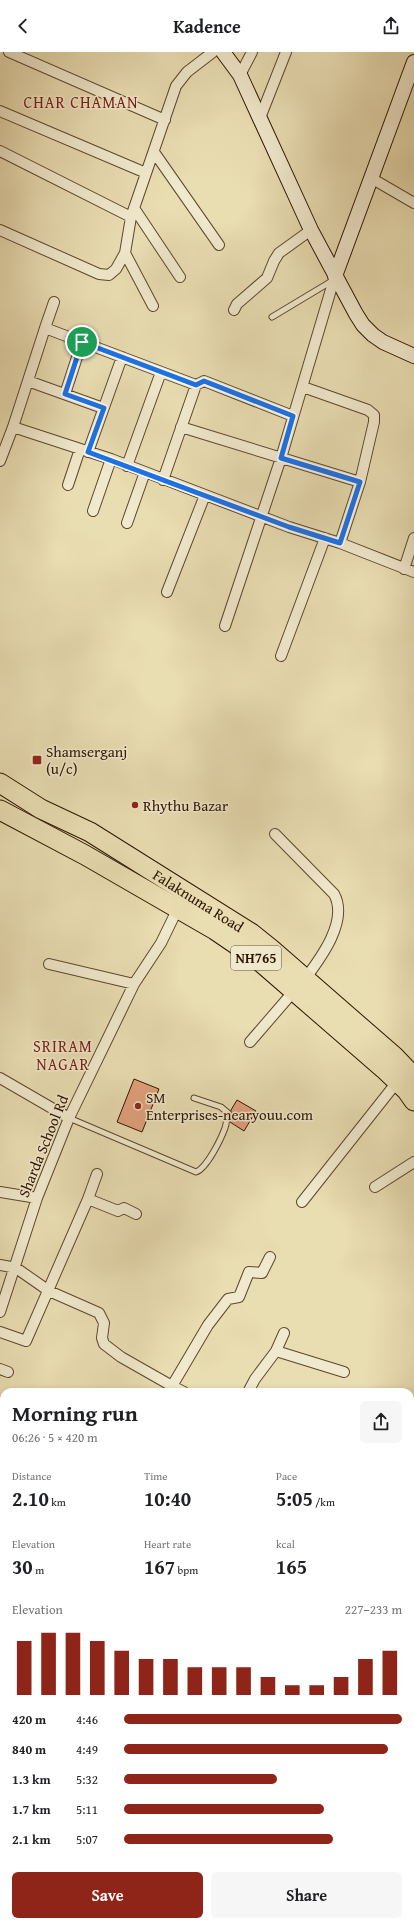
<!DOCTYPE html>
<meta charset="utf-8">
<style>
:root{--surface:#fff;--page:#f6f6f6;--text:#202124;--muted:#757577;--accent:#8f2418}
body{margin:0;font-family:"Gentium Book Plus",serif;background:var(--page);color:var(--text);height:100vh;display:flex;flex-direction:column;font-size:15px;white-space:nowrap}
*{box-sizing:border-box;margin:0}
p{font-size:13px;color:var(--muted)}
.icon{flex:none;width:22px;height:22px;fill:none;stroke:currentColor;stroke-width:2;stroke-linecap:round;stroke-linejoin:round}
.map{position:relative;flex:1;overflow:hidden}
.panel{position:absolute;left:0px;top:1336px;width:414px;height:538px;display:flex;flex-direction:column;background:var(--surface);border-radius:12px 12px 0 0;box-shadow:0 2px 6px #0003}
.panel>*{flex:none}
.pin{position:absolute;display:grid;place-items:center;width:34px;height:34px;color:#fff;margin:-17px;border:2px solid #fff;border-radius:50%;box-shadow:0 1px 4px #0007}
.round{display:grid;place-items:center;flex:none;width:42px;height:42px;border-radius:6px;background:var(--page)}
.overview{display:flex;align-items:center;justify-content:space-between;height:68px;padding:0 12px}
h1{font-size:22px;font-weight:600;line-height:30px}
.metrics{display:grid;grid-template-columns:repeat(3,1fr);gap:6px;height:68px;padding:4px 12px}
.metrics div{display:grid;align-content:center}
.metrics b{font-size:20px;font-weight:600}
.metrics small{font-size:11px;font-weight:400}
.metrics p{font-size:11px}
.chart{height:112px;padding:8px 12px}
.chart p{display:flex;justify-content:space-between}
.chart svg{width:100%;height:72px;margin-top:4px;stroke:var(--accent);stroke-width:6}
.action{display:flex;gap:8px;margin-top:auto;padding:8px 12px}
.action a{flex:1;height:46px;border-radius:6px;background:var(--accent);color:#fff;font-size:16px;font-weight:600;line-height:46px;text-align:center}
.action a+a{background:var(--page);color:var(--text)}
ul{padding:0 12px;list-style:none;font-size:13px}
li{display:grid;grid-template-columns:64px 48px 1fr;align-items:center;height:30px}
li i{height:10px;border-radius:5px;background:var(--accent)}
header{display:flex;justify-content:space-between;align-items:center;height:52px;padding:0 12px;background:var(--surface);font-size:18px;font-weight:600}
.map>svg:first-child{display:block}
.grass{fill:url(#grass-dots);stroke:#706c47}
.building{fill:#e2a17d;stroke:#2d1500}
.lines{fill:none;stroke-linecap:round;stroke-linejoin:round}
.lane-casing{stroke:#5c472c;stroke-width:7}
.street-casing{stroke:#5c472c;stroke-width:12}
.secondary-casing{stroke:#2d1500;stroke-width:16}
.highway-casing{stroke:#2d1500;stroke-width:21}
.lane{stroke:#f1e9cd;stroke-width:5}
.street{stroke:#f1e9cd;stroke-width:10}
.secondary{stroke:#f1e9cd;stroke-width:14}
.highway{stroke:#e9ddb2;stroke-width:19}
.route-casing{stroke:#fff;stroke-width:8}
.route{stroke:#1a73e8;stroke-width:5}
.poi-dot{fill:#8f2418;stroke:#f1e9cd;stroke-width:1.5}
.labels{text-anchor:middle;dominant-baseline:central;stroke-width:3;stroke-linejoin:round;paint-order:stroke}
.shield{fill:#f1e9cd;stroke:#68553e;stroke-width:1}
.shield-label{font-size:14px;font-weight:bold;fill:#2d1500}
.poi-label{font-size:15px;fill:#2d1500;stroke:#f1e9cd;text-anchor:start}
.street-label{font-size:15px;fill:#2d1500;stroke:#f1e9cd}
.neighbourhood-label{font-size:16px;letter-spacing:1px;fill:#7a1f14;stroke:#f1e9cd}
</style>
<header><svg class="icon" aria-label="back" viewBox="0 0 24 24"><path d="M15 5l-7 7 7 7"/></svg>Kadence<svg class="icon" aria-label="share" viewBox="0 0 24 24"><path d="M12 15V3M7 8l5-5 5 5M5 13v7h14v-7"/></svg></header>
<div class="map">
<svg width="414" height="1874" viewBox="0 0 414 1874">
<defs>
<pattern id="grass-dots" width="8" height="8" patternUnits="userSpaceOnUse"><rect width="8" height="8" fill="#b4c28e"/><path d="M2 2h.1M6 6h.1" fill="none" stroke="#9ba679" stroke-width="1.8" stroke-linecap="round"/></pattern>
</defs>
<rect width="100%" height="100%" fill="#e9ddb2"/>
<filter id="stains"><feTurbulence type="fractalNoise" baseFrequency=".005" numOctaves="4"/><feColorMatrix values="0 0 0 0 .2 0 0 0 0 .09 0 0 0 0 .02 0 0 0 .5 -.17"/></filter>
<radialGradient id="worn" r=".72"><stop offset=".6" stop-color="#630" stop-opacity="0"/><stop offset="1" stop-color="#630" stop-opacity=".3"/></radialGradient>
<path class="grass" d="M 4,1839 L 4,1870 L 79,1870 L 83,1874 L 0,1874 L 0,1848 Z"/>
<path class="building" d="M 134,1027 L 159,1037 L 142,1080 L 117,1070 Z
M 237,1048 L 256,1059 L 244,1079 L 230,1070 L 231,1058 Z"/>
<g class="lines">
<g class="lane-casing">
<path id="lane" d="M 272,265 L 332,229
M 69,1066 L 196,1120 C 207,1116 221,1087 225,1076 C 227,1071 226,1066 228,1061 L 221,1055 L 194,1046"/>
</g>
<g class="street-casing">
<path id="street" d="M 9,0 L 165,68
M 240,23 L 252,0
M 0,59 L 146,121
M 260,66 L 286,0
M 0,99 L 131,165
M 154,100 L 219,193
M 371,126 L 414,151
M 134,156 L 180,225
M 0,178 L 99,222 L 109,223 L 116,217 L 125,201 L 131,165 L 176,34 L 187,20 L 213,0
M 125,201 L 153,254
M 234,258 L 237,252 L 267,226 L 274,209 L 279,201 L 311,178
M 45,276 L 54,250
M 82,290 L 196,333 L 204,329 L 293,364
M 28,329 L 103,356
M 303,335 L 368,358 L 374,363 L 374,370 L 360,430 L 340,491
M 13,375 L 111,407 L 289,475 L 340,491 L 414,520
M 181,375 L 360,430
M 88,400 L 122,305
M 0,409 L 13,375 L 45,276 L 82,290 L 65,342
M 127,414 L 161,320
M 163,428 L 196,333
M 68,433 L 80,397
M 93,459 L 111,407
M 127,471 L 145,420
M 404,517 L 414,486
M 167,540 L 205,443
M 225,574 L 281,406 L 335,224
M 281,604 L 325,486
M 275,782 L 334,842 C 349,869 320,907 305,927
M 49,912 L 134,932
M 250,990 L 294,939
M 0,1026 L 69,1066
M 375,1135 L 414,1110
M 0,1140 L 37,1146
M 88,1147 L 97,1122
M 302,1150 L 397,1030
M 0,1213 L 16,1216 L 49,1239 L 99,1261 L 104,1271 L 102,1286 L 104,1292 L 121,1305 L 172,1334 L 208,1273 L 228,1247 L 239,1245 L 249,1220 L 262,1221 L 270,1205
M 0,1260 L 37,1146 L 69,1066 L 134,932 L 161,891 L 179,854
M 0,1280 L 26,1289 L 88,1147 L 118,1159 L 124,1156 L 136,1162
M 284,1281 L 276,1299 L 344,1320
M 0,1317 L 8,1320
M 172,1334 L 184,1340
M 248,1340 L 255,1327 L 276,1299
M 410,1412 L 414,1414
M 0,1446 L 4,1449
M 410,1477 L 414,1474
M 0,1500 L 4,1497
M 0,1611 L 4,1618
M 410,1666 L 414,1669
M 0,1775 L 4,1775
M 0,1803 L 4,1791
M 410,1840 L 414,1841
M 241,1870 L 258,1874
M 223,1874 L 223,1870
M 302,1874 L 311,1870"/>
</g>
<g class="secondary-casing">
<path id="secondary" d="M 223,0 L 240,23 L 311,178 L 356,262 L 363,273 L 373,283 L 383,290 L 414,304
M 335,224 L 414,10"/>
</g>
<g class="highway-casing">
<g id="highway">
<path id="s1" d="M 0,731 L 41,757 L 90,780 L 251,881 L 271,897 L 395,1005 L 414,1025"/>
<path d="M 0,758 L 85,803 L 215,878 L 256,906 L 384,1017 L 407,1039 L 414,1049"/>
</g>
</g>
<use href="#lane" class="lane"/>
<use href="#street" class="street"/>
<use href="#secondary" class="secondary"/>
<use href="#highway" class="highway"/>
</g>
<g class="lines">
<g class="route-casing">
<path id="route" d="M 82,290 L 196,333 L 204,329 L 293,364 L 281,406 L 360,430 L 340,491 L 289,475 L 88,400 L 104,356 L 65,342 Z"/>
</g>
<use href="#route" class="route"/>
</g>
<g class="poi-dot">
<rect x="32" y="703" width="10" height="10" rx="2"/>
<circle cx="135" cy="753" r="4"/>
<circle cx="138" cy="1054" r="4"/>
</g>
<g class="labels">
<rect class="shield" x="231" y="894" width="50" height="24" rx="3"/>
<g class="shield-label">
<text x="256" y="906">NH765</text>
</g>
<g class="poi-label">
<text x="46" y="699">Shamserganj<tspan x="46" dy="17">(u/c)</tspan></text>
<text x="143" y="753">Rhythu Bazar</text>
<text x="146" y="1045">SM<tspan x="146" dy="17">Enterprises-nearyouu.com</tspan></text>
</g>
<g class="street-label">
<text stroke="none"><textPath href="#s1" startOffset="231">Falaknuma Road</textPath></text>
<text transform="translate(43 1094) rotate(-68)">Sharda School Rd</text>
</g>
<g class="neighbourhood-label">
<text x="81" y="50">CHAR CHAMAN</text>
<text x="63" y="994">SRIRAM<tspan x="63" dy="18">NAGAR</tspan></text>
</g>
</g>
<rect width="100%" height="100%" filter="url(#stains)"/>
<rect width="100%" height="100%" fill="url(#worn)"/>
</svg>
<div class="pin" style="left:82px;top:290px;background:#1e9e55"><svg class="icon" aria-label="arrive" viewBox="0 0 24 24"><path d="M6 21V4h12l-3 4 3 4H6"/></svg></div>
<section class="panel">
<div class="overview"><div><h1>Morning run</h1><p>06:26 · 5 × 420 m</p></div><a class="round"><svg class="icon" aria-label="share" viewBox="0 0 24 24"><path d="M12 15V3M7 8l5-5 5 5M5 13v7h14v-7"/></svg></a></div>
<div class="metrics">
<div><p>Distance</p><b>2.10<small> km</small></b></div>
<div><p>Time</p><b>10:40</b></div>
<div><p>Pace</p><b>5:05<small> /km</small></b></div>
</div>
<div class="metrics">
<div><p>Elevation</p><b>30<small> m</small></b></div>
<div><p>Heart rate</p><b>167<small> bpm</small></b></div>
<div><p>kcal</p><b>165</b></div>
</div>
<div class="chart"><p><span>Elevation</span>227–233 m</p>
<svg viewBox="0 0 160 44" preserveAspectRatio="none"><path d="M5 44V11M15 44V6M25 44V6M35 44V11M45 44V17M55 44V22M65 44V22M75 44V27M85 44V27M95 44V27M105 44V33M115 44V38M125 44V38M135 44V33M145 44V22M155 44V17"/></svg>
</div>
<ul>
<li><b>420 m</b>4:46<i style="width:100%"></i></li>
<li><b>840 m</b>4:49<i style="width:95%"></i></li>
<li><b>1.3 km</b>5:32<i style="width:55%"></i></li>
<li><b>1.7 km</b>5:11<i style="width:72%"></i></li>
<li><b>2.1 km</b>5:07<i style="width:75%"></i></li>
</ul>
<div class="action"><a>Save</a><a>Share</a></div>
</section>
</div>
